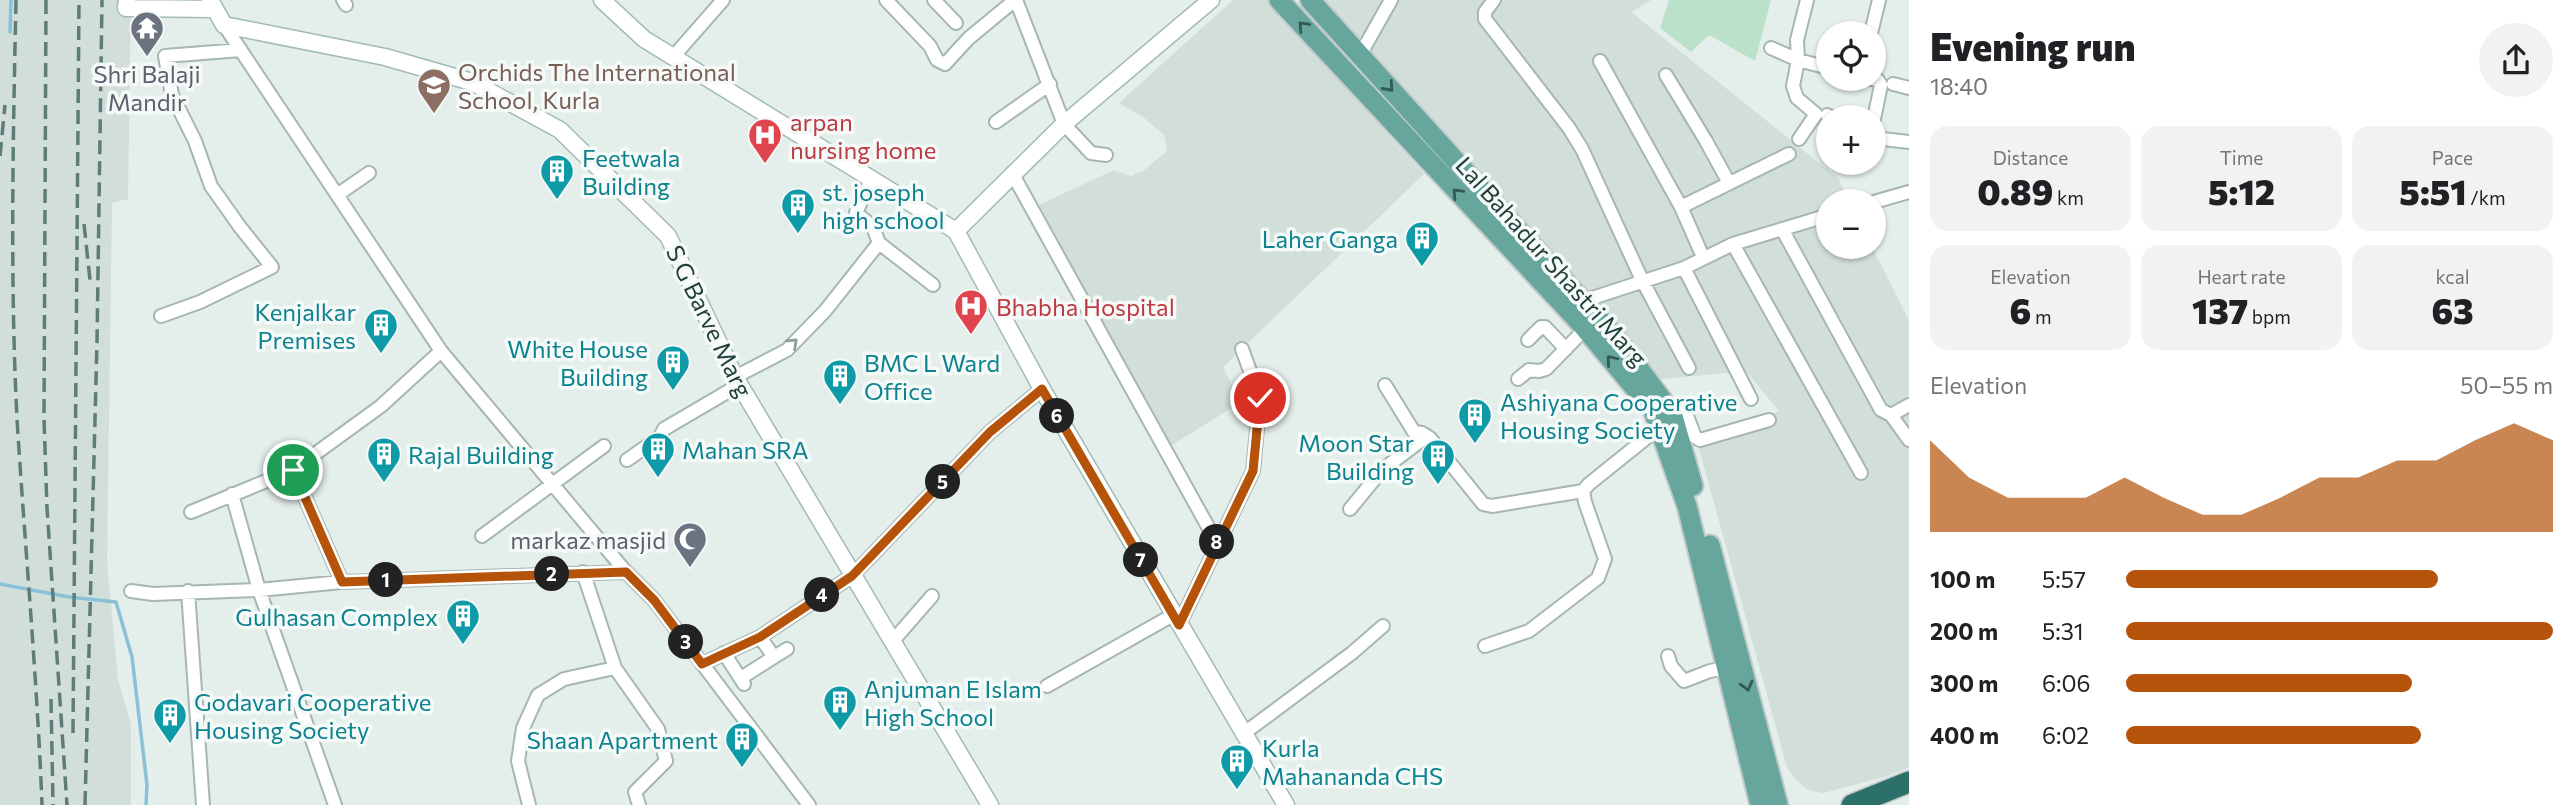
<!DOCTYPE html>
<meta charset="utf-8">
<style>
:root{--surface:#fff;--page:#f2f2f2;--text:#202124;--muted:#757577;--accent:#b45309}
body{margin:0;font-family:Commissioner,sans-serif;background:var(--page);color:var(--text);height:100vh;display:flex;flex-direction:column;font-size:26px;white-space:nowrap}
*{box-sizing:border-box;margin:0}
p{font-size:23px;color:var(--muted)}
.icon{flex:none;width:38px;height:38px;fill:none;stroke:currentColor;stroke-width:2;stroke-linecap:round;stroke-linejoin:round}
.map{position:relative;flex:1;overflow:hidden}
.sheet{display:flex;flex-direction:column;background:var(--surface);width:665px}
.sheet>*{flex:none}
.fabs{position:absolute;left:1816px;top:21px;display:grid;gap:14px}
.fabs a{display:grid;place-items:center;width:70px;height:70px;border-radius:50%;background:var(--surface);box-shadow:0 2px 5px #0004;font-size:35px}
.pin{position:absolute;display:grid;place-items:center;width:60px;height:60px;color:#fff;margin:-30px;border:4px solid #fff;border-radius:50%;box-shadow:0 2px 7px #0007}
.km{position:absolute;width:35px;height:35px;margin:-18px;border-radius:50%;background:#222;color:#fff;font-size:19px;line-height:35px;text-align:center}
.round{display:grid;place-items:center;flex:none;width:74px;height:74px;border-radius:37px;background:var(--page)}
.overview{display:flex;align-items:center;justify-content:space-between;height:119px;padding:0 21px}
h1{font-size:38px;font-weight:800;line-height:52px}
.figures{display:grid;grid-template-columns:repeat(3,1fr);gap:10px;height:119px;padding:7px 21px}
.figures div{display:grid;align-content:center;border-radius:18px;background:var(--page);text-align:center}
.figures b{font-size:35px;font-weight:800}
.figures small{font-size:19px;font-weight:400}
.figures p{font-size:19px}
.chart{height:196px;padding:14px 21px}
.chart p{display:flex;justify-content:space-between}
.chart svg{width:100%;height:126px;margin-top:7px;fill:var(--accent);opacity:.7}
ul{padding:0 21px;list-style:none;font-size:23px}
li{display:grid;grid-template-columns:112px 84px 1fr;align-items:center;height:52px}
li i{height:18px;border-radius:9px;background:var(--accent)}
main{display:flex;flex:1;min-height:0}
.map>svg:first-child{display:block}
.built{fill:#d2deda}
.green{fill:#bce1ca}
.lines{fill:none;stroke-linecap:round;stroke-linejoin:round}
.stream{stroke:#89c1d6;stroke-width:3.5}
.street-casing{stroke:#a6b7b3;stroke-width:16}
.secondary-casing{stroke:#a1bbb5;stroke-width:19}
.primary-casing{stroke:#c1cac9;stroke-width:23}
.highway-casing{stroke:#c1cac9;stroke-width:24}
.street{stroke:#fff;stroke-width:12}
.secondary{stroke:#fff;stroke-width:16}
.primary{stroke:#66a69d;stroke-width:19}
.highway{stroke:#2c706a;stroke-width:21}
.rail{stroke:#5d7d78;stroke-width:3.5;stroke-dasharray:14 7;stroke-linecap:butt}
.oneway{stroke:#335a55}
.oneway2{stroke:#90a09e}
.route-casing{stroke:#fff;stroke-width:14}
.route{stroke:#b45309;stroke-width:9}
.labels{text-anchor:middle;dominant-baseline:central;stroke-width:7;stroke-linejoin:round;paint-order:stroke}
.education-label{font-size:24px;fill:#785e54;stroke:#f5faf8;text-anchor:start}
.worship-label{font-size:24px;fill:#5b616d;stroke:#f5faf8}
.health-label{font-size:24px;fill:#be3a42;stroke:#f5faf8;text-anchor:start}
.culture-label{font-size:24px;fill:#0d838f;stroke:#f5faf8;text-anchor:start}
.street-label{font-size:24px;fill:#22413d;stroke:#f5faf8}
</style>
<main>
<div class="map">
<svg width="1909" height="805" viewBox="0 0 1909 805">
<rect width="100%" height="100%" fill="#e4eeeb"/>
<path class="built" d="M 0,0 L 131,0 L 128,199 L 112,203 L 107,562 L 118,680 L 131,724 L 131,805 L 0,805 Z
M 1233,0 L 1268,0 L 1424,174 L 1223,367 L 1237,395 L 1235,404 L 1230,409 L 1169,447 L 1039,205 L 1114,170 L 1131,176 L 1143,171 L 1167,151 L 1164,135 L 1143,117 L 1119,103 Z
M 1318,0 L 1651,0 L 1631,12 L 1838,178 L 1849,201 L 1829,201 L 1829,247 L 1872,247 L 1909,321 L 1909,767 L 1888,776 L 1823,793 L 1808,790 L 1795,779 L 1787,767 L 1698,445 L 1779,411 L 1746,371 L 1653,380 Z"/>
<path class="green" d="M 1669,0 L 1771,0 L 1755,61 L 1709,35 L 1691,52 L 1660,28 Z"/>
<g class="lines">
<path class="stream" d="M 10,32 L 11,0
M 0,584 L 69,597 L 116,602 L 132,657 L 147,785 L 146,805"/>
<g class="street-casing">
<path id="street" d="M 343,0 L 346,5
M 886,0 L 930,46 L 937,60 L 945,64 L 969,38 L 1015,0
M 934,0 L 956,23
M 1016,0 L 1064,124 L 1091,153 L 1106,155
M 1494,0 L 1485,12 L 1485,19 L 1569,128 L 1582,149 L 1642,280 L 1689,368
M 224,25 L 441,351 L 626,572 L 654,600 L 809,805
M 1871,33 L 1879,0
M 1771,48 L 1798,60 L 1829,68
M 1360,55 L 1391,0
M 673,57 L 723,0
M 1600,61 L 1681,207 L 1703,257
M 1666,75 L 1706,141 L 1729,183
M 1871,79 L 1878,80 L 1881,85 L 1874,119
M 1893,84 L 1909,88
M 1827,115 L 1831,117
M 996,122 L 1050,84
M 1874,138 L 1909,142
M 1799,139 L 1816,114 L 1797,98 L 1793,86 L 1798,60 L 1797,40 L 1807,0
M 1012,173 L 1217,543
M 337,195 L 369,173
M 1874,202 L 1909,192
M 1681,207 L 1789,154
M 1782,229 L 1881,410 L 1891,415 L 1909,405
M 879,243 L 933,285
M 1733,244 L 1861,473
M 1684,268 L 1751,399
M 1583,301 L 1684,268 L 1733,244 L 1829,215
M 161,316 L 200,302 L 272,267 L 240,227 L 211,186 L 195,141 L 172,95 L 165,56 L 241,50
M 1528,340 L 1541,327 L 1545,327 L 1566,349
M 735,377 L 787,350 L 825,311 L 879,243 L 873,227 L 856,213 L 871,179
M 1518,379 L 1529,370 L 1539,371 L 1546,369 L 1585,329
M 1385,385 L 1414,432 L 1422,433 L 1430,438 L 1483,504 L 1492,506 L 1583,491
M 1684,408 L 1695,437 L 1700,440 L 1769,420
M 1891,415 L 1909,440
M 627,460 L 660,437 L 664,429 L 739,385
M 293,470 L 342,582
M 232,494 L 259,590 L 335,805
M 1350,509 L 1382,470 L 1427,436
M 191,512 L 293,470 L 381,406 L 441,351
M 482,536 L 604,446
M 583,572 L 615,668 L 658,729 L 666,761 L 635,792 L 639,805
M 131,591 L 153,594 L 259,590 L 342,582 L 626,572
M 188,591 L 203,805
M 1179,625 L 1253,471 L 1260,398 L 1242,349
M 892,642 L 932,596
M 1485,646 L 1529,631 L 1598,578 L 1605,559 L 1585,502 L 1583,491 L 1589,484 L 1660,427
M 724,653 L 744,684
M 1668,656 L 1671,666 L 1684,681 L 1710,671 L 1726,668
M 774,657 L 787,649
M 702,664 L 760,637 L 852,576 L 990,432 L 1042,389
M 741,678 L 774,657 L 760,637
M 1047,686 L 1173,615
M 1243,734 L 1352,653 L 1383,626
M 529,805 L 518,761 L 523,728 L 538,695 L 564,679 L 615,668"/>
</g>
<g class="secondary-casing">
<path id="secondary" d="M 127,0 L 126,8 L 213,9
M 210,0 L 224,25 L 385,57 L 472,82 L 560,130 L 668,236 L 735,377 L 990,805
M 602,0 L 644,39 L 956,231 L 1042,389 L 1286,805
M 956,231 L 1064,124 L 1211,0"/>
</g>
<g class="primary-casing">
<path id="primary" d="M 1279,0 L 1582,325 L 1653,410 L 1687,506 L 1760,805
M 1310,0 L 1617,339 L 1672,413 L 1693,486
M 1710,545 L 1778,805"/>
</g>
<g class="highway-casing">
<path id="highway" d="M 1852,805 L 1909,782"/>
</g>
<use href="#street" class="street"/>
<use href="#secondary" class="secondary"/>
<use href="#primary" class="primary"/>
<use href="#highway" class="highway"/>
<path class="rail" d="M 16,0 C 13,139 10,280 17,419 C 25,548 37,676 42,805
M 46,0 L 44,418 L 47,508 L 67,805
M 0,156 L 5,105
M 84,224 L 90,280
M 51,699 L 53,805
M 73,733 L 79,0
M 85,805 L 97,342 L 102,0"/>
</g>
<defs><path id="oneway-chevron" d="M-2-3.5L2.5 0L-2 3.5" fill="none" stroke-width="1.6" stroke-linecap="round" stroke-linejoin="round" transform="scale(1.75)"/></defs>
<g class="oneway">
<use href="#oneway-chevron" transform="translate(1303 26) rotate(-133)"/>
<use href="#oneway-chevron" transform="translate(1389 87) rotate(48)"/>
<use href="#oneway-chevron" transform="translate(1457 193) rotate(-133)"/>
<use href="#oneway-chevron" transform="translate(1611 360) rotate(-130)"/>
<use href="#oneway-chevron" transform="translate(1747 686) rotate(75)"/>
</g>
<use class="oneway2" href="#oneway-chevron" transform="translate(793 343) rotate(-43)"/>
<g class="lines">
<g class="route-casing">
<path id="route" d="M 293,470 L 342,582 L 626,572 L 654,600 L 702,664 L 760,637 L 852,576 L 990,432 L 1042,389 L 1179,625 L 1253,471 L 1260,398"/>
</g>
<use href="#route" class="route"/>
</g>
<defs>
<g id="temple-pin" transform="scale(1.75)"><path d="M0 17L-7.5 6A9.5 9.5 0 1 1 7.5 6Z" fill="#6b7280" stroke="#f5faf8"/><path d="M0-6L5-2H3V0L6.5 2.5H4V6H1.5V3h-3V6H-4V2.5H-6.5L-3 0V-2H-5Z" fill="#fff"/></g>
<g id="school-pin" transform="scale(1.75)"><path d="M0 17L-7.5 6A9.5 9.5 0 1 1 7.5 6Z" fill="#8d6e63" stroke="#f5faf8"/><path d="M0-5L7-2L0 1L-7-2ZM-4 1L0 2.5L4 1V4Q0 6-4 4Z" fill="#fff"/></g>
<g id="hospital-pin" transform="scale(1.75)"><path d="M0 17L-7.5 6A9.5 9.5 0 1 1 7.5 6Z" fill="#e0444e" stroke="#f5faf8"/><path d="M-5-5h3v3.5h4V-5h3V5h-3V1.5h-4V5h-3Z" fill="#fff"/></g>
<g id="building-pin" transform="scale(1.75)"><path d="M0 17L-7.5 6A9.5 9.5 0 1 1 7.5 6Z" fill="#0f9aa8" stroke="#f5faf8"/><path d="M-4-6H4V6H1V3H-1V6H-4ZM-2.5-4.3h1.7v1.8h-1.7ZM.8-4.3h1.7v1.8H.8ZM-2.5-1h1.7V.8h-1.7ZM.8-1h1.7V.8H.8Z" fill="#fff"/></g>
<g id="mosque-pin" transform="scale(1.75)"><path d="M0 17L-7.5 6A9.5 9.5 0 1 1 7.5 6Z" fill="#6b7280" stroke="#f5faf8"/><path d="M3.5-4.9A6 6 0 1 0 3.5 4.9A5 5 0 1 1 3.5-4.9Z" fill="#fff"/></g>
</defs>
<g fill-rule="evenodd">
<use href="#temple-pin" x="147" y="28"/>
<use href="#school-pin" x="434" y="85"/>
<use href="#hospital-pin" x="765" y="135"/>
<use href="#building-pin" x="557" y="171"/>
<use href="#building-pin" x="798" y="205"/>
<use href="#building-pin" x="1422" y="238"/>
<use href="#hospital-pin" x="971" y="306"/>
<use href="#building-pin" x="381" y="325"/>
<use href="#building-pin" x="673" y="362"/>
<use href="#building-pin" x="840" y="376"/>
<use href="#building-pin" x="1475" y="415"/>
<use href="#building-pin" x="658" y="449"/>
<use href="#building-pin" x="384" y="454"/>
<use href="#building-pin" x="1438" y="456"/>
<use href="#mosque-pin" x="690" y="539"/>
<use href="#building-pin" x="463" y="616"/>
<use href="#building-pin" x="840" y="702"/>
<use href="#building-pin" x="170" y="715"/>
<use href="#building-pin" x="742" y="739"/>
<use href="#building-pin" x="1237" y="761"/>
</g>
<g class="labels">
<g class="education-label">
<text x="458" y="71">Orchids The International<tspan x="458" dy="28">School, Kurla</tspan></text>
</g>
<g class="worship-label">
<text x="147" y="73">Shri Balaji<tspan x="147" dy="28">Mandir</tspan></text>
<text x="666" y="539" text-anchor="end">markaz masjid</text>
</g>
<g class="health-label">
<text x="790" y="121">arpan<tspan x="790" dy="28">nursing home</tspan></text>
<text x="996" y="306">Bhabha Hospital</text>
</g>
<g class="culture-label">
<text x="582" y="157">Feetwala<tspan x="582" dy="28">Building</tspan></text>
<text x="822" y="191">st. joseph<tspan x="822" dy="28">high school</tspan></text>
<text x="1398" y="238" text-anchor="end">Laher Ganga</text>
<text x="356" y="311" text-anchor="end">Kenjalkar<tspan x="356" dy="28">Premises</tspan></text>
<text x="648" y="348" text-anchor="end">White House<tspan x="648" dy="28">Building</tspan></text>
<text x="864" y="362">BMC L Ward<tspan x="864" dy="28">Office</tspan></text>
<text x="1500" y="401">Ashiyana Cooperative<tspan x="1500" dy="28">Housing Society</tspan></text>
<text x="1414" y="442" text-anchor="end">Moon Star<tspan x="1414" dy="28">Building</tspan></text>
<text x="682" y="449">Mahan SRA</text>
<text x="408" y="454">Rajal Building</text>
<text x="438" y="616" text-anchor="end">Gulhasan Complex</text>
<text x="864" y="688">Anjuman E Islam<tspan x="864" dy="28">High School</tspan></text>
<text x="194" y="701">Godavari Cooperative<tspan x="194" dy="28">Housing Society</tspan></text>
<text x="718" y="739" text-anchor="end">Shaan Apartment</text>
<text x="1262" y="747">Kurla<tspan x="1262" dy="28">Mahananda CHS</tspan></text>
</g>
<g class="street-label">
<text transform="translate(1552 261) rotate(48)">Lal Bahadur Shastri Marg</text>
<text transform="translate(710 321) rotate(64)">S G Barve Marg</text>
</g>
</g>
</svg>
<div class="fabs">
<a><svg class="icon" aria-label="locate" viewBox="0 0 24 24"><circle cx="12" cy="12" r="6"/><path d="M12 2v4M12 18v4M2 12h4M18 12h4"/></svg></a>
<a>+</a>
<a>−</a>
</div>
<div class="pin" style="left:293px;top:470px;background:#1e9e55"><svg class="icon" aria-label="arrive" viewBox="0 0 24 24"><path d="M6 21V4h12l-3 4 3 4H6"/></svg></div>
<div class="pin" style="left:1260px;top:398px;background:#d93025"><svg class="icon" aria-label="check" viewBox="0 0 24 24"><path d="M5 12l5 5 9-10"/></svg></div>
<b class="km" style="left:386px;top:580px">1</b>
<b class="km" style="left:552px;top:574px">2</b>
<b class="km" style="left:686px;top:642px">3</b>
<b class="km" style="left:822px;top:595px">4</b>
<b class="km" style="left:943px;top:482px">5</b>
<b class="km" style="left:1057px;top:416px">6</b>
<b class="km" style="left:1141px;top:560px">7</b>
<b class="km" style="left:1217px;top:542px">8</b>
</div>
<section class="sheet">
<div class="overview"><div><h1>Evening run</h1><p>18:40</p></div><a class="round"><svg class="icon" aria-label="share" viewBox="0 0 24 24"><path d="M12 15V3M7 8l5-5 5 5M5 13v7h14v-7"/></svg></a></div>
<div class="figures">
<div><p>Distance</p><b>0.89<small> km</small></b></div>
<div><p>Time</p><b>5:12</b></div>
<div><p>Pace</p><b>5:51<small> /km</small></b></div>
</div>
<div class="figures">
<div><p>Elevation</p><b>6<small> m</small></b></div>
<div><p>Heart rate</p><b>137<small> bpm</small></b></div>
<div><p>kcal</p><b>63</b></div>
</div>
<div class="chart"><p><span>Elevation</span>50–55 m</p>
<svg viewBox="0 0 160 44" preserveAspectRatio="none"><path d="M0 44V12L10 25L20 32L30 32L40 32L50 25L60 32L70 38L80 38L90 32L100 25L110 25L120 19L130 19L140 12L150 6L160 12V44z"/></svg>
</div>
<ul>
<li><b>100 m</b>5:57<i style="width:73%"></i></li>
<li><b>200 m</b>5:31<i style="width:100%"></i></li>
<li><b>300 m</b>6:06<i style="width:67%"></i></li>
<li><b>400 m</b>6:02<i style="width:69%"></i></li>
</ul>
</section>
</main>
